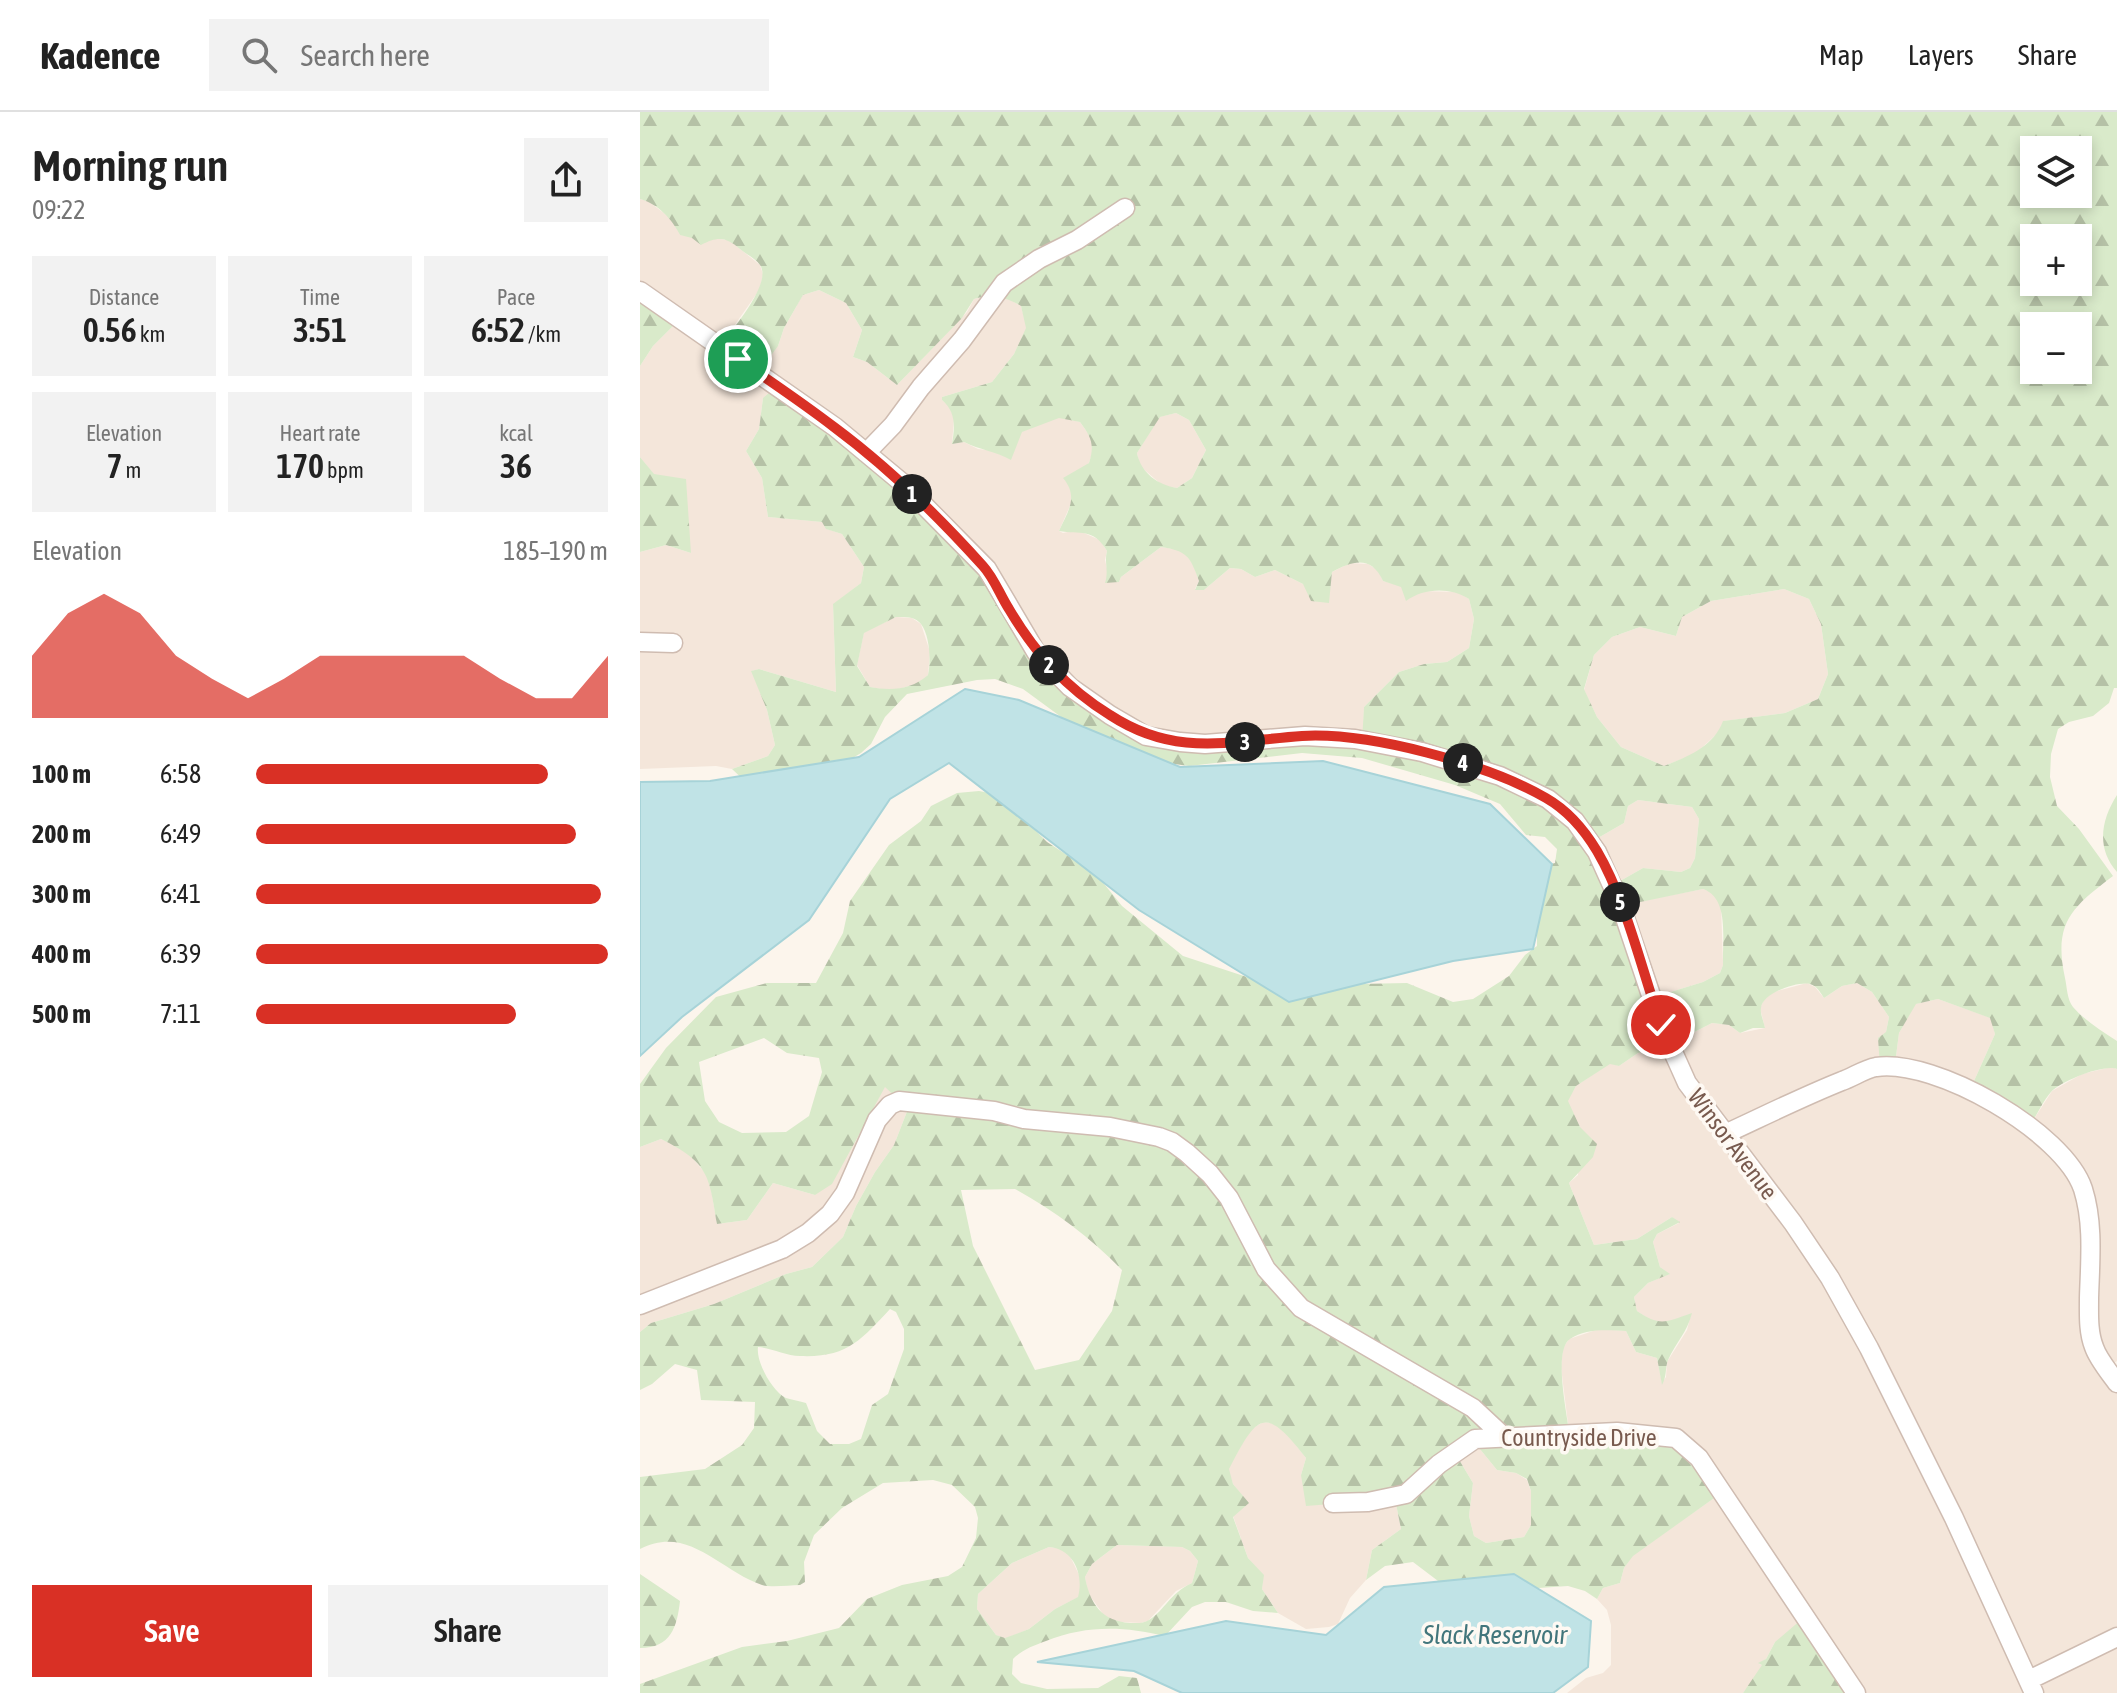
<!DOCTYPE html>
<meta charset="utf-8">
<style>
:root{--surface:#fff;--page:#f2f2f2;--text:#222;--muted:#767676;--line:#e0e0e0;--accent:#d93025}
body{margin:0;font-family:"Asap Condensed",sans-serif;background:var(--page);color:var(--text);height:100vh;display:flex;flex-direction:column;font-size:30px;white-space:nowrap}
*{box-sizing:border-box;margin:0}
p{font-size:26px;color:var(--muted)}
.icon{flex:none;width:44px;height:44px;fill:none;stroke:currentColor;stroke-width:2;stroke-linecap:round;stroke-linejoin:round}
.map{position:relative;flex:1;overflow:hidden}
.sheet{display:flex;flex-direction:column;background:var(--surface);width:640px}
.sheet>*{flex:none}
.buttons{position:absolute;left:1380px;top:24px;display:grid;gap:16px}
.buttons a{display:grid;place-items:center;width:72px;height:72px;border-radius:0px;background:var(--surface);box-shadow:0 4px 12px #0003;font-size:40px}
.pin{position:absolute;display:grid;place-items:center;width:68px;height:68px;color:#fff;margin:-34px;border:4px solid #fff;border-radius:50%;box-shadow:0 2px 8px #0007}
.km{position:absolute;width:40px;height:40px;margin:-20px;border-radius:50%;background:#222;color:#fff;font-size:22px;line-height:40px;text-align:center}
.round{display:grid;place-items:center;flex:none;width:84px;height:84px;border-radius:0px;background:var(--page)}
.head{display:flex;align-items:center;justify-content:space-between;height:136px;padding:0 32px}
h1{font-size:44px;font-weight:600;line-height:60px}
.metrics{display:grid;grid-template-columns:repeat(3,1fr);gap:12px;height:136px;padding:8px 32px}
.metrics div{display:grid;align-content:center;border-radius:0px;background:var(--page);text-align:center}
.metrics b{font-size:34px;font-weight:600}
.metrics small{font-size:22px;font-weight:400}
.metrics p{font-size:22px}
.chart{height:224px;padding:16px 32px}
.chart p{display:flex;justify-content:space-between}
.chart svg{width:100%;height:144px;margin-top:8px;fill:var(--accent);opacity:.7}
.button{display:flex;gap:16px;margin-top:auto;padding:16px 32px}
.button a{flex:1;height:92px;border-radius:0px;background:var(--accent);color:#fff;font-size:32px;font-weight:600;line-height:92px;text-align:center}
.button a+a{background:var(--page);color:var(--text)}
ul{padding:0 32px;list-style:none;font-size:26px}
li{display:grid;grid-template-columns:128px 96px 1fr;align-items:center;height:60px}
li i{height:20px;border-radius:10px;background:var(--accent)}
header{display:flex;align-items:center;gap:48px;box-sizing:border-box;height:112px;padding:0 40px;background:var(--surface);border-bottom:2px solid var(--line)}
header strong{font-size:38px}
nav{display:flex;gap:44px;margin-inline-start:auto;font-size:28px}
.search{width:560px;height:72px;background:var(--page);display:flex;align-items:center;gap:20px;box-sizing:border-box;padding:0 28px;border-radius:0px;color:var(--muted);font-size:30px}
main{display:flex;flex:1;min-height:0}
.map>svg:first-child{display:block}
.residential{fill:#f4e6da}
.forest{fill:url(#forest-firs);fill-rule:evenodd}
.water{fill:#c0e3e6;stroke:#a7d3d8;stroke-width:2}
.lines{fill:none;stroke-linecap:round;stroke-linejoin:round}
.minor-casing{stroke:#cfbcb1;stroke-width:21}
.minor{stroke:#fff;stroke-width:18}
.route-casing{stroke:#fff;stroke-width:16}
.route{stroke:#d93025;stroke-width:10}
.labels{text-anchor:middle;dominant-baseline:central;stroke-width:7;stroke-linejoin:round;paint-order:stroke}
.street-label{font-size:24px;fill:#785a4e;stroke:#fef9f3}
.water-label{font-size:26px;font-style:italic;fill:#42767c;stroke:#fef9f3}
</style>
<header>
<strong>Kadence</strong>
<div class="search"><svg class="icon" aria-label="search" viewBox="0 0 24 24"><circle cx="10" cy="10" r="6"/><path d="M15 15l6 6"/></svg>Search here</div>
<nav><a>Map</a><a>Layers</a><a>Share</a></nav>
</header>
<main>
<section class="sheet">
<div class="head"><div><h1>Morning run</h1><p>09:22</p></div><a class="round"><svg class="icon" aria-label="share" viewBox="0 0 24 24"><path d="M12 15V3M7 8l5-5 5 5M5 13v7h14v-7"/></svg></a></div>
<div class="metrics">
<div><p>Distance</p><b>0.56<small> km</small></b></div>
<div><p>Time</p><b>3:51</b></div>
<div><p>Pace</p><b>6:52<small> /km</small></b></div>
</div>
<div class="metrics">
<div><p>Elevation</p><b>7<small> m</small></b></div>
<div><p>Heart rate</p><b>170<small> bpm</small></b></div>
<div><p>kcal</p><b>36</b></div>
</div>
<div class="chart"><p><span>Elevation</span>185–190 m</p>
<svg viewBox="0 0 160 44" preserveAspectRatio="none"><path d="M0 44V25L10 12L20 6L30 12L40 25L50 32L60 38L70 32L80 25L90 25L100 25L110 25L120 25L130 32L140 38L150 38L160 25V44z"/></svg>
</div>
<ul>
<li><b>100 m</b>6:58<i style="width:83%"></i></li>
<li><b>200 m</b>6:49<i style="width:91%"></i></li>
<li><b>300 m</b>6:41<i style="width:98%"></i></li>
<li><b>400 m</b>6:39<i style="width:100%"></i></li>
<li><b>500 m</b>7:11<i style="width:74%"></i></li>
</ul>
<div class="button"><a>Save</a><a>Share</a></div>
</section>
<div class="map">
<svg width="1477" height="1581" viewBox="0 0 1477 1581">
<defs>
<pattern id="forest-firs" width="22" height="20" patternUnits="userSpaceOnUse" patternTransform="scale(2)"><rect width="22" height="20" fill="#d9eaca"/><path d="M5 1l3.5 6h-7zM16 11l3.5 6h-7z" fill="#b5c1a6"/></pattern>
</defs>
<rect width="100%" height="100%" fill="#fcf5ec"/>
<path class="residential" d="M 0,87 L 8,89 L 33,108 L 40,123 L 89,128 L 120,153 L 123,162 L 120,177 L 80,234 L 138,234 L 144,216 L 163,183 L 179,178 L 206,191 L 222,218 L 213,245 L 227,250 L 257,273 L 327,200 L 334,187 L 344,184 L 367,186 L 381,194 L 387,216 L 374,242 L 352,270 L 302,285 L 302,288 L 310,295 L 314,306 L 312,332 L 324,330 L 338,337 L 355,339 L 381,320 L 419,305 L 440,310 L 452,327 L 453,338 L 449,351 L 430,374 L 433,387 L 419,419 L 423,421 L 437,418 L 460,428 L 467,439 L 465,448 L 468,461 L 466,470 L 479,470 L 481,465 L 521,435 L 541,438 L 553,451 L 559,469 L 555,477 L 564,478 L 590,456 L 601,457 L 615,465 L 635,458 L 663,472 L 688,490 L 692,460 L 710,451 L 728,452 L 738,458 L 743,469 L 779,479 L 818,480 L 829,487 L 834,507 L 829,536 L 807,550 L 784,552 L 759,560 L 724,595 L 723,628 L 549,632 L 469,605 L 123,286 L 119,317 L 106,339 L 122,366 L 128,405 L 183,410 L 187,417 L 202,422 L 224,455 L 221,471 L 193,493 L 196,580 L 119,557 L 112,559 L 127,598 L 135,633 L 128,644 L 92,657 L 76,654 L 0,657 L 0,440 L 26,433 L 51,441 L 14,363 L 0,345 L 0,254 L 13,234 L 39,208 L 0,180 Z
M 536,301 L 549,308 L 566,338 L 552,366 L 537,376 L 523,374 L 500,354 L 497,341 L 519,305 Z
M 1144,477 L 1169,487 L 1181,512 L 1188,562 L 1178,587 L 1145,601 L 1084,609 L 1079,620 L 1055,642 L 1024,654 L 981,635 L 957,605 L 944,578 L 954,543 L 972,525 L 1000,515 L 1036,524 L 1042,505 L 1071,489 Z
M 256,505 L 272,506 L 281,512 L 290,540 L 288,563 L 279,571 L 252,579 L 230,575 L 217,553 L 224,520 Z
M 998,688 L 1052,695 L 1059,707 L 1055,746 L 1050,756 L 1041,760 L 1003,756 L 973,773 L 951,730 L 984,711 L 988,694 Z
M 1063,777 L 1072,780 L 1081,793 L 1083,853 L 1080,861 L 1063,870 L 1011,886 L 980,793 Z
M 1167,871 L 1175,875 L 1184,886 L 1202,874 L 1217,871 L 1232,880 L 1249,905 L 1246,920 L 1255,952 L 1259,921 L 1275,892 L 1298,887 L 1351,906 L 1355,922 L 1330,978 L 1390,1013 L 1412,979 L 1442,962 L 1471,955 L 1477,957 L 1477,1249 L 1468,1255 L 1477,1270 L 1477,1581 L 1212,1581 L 1135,1530 L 1126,1547 L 1119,1552 L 1123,1553 L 1119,1560 L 1103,1581 L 927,1581 L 946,1566 L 963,1561 L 971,1553 L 971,1513 L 967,1498 L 957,1487 L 963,1476 L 980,1471 L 984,1456 L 993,1443 L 1077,1384 L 929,1320 L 921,1255 L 923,1236 L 929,1227 L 959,1217 L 986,1219 L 996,1240 L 1017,1246 L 1022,1271 L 1026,1265 L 1027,1250 L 1047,1218 L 1051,1202 L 1026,1211 L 1013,1210 L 997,1199 L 994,1185 L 1008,1171 L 1029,1162 L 1020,1155 L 1013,1130 L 1017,1122 L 1039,1111 L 1032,1105 L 997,1127 L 954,1133 L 929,1071 L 938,1063 L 940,1015 L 927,989 L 936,974 L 970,951 L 979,954 L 998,941 L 1031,932 L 1072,911 L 1089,913 L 1100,921 L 1125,916 L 1120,896 L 1125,886 L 1133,880 Z
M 245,974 L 268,997 L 254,1033 L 235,1060 L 216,1094 L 203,1125 L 172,1155 L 146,1162 L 74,1192 L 11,1211 L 0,1220 L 0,1035 L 21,1027 L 46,1039 L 69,1065 L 77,1112 L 107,1108 L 133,1071 L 175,1083 Z
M 623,1310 L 632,1311 L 645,1319 L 666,1346 L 661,1363 L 735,1388 L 755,1387 L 761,1417 L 732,1438 L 726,1468 L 710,1486 L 698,1512 L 689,1515 L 666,1517 L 638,1501 L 622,1477 L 623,1463 L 608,1446 L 593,1404 L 608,1391 L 593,1372 L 588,1357 L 610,1318 Z
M 835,1331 L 857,1358 L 876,1361 L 887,1368 L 891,1379 L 891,1413 L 884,1425 L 846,1431 L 834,1424 L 829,1404 L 833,1371 L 815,1341 Z
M 477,1433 L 542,1435 L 550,1439 L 558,1449 L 552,1471 L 536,1479 L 508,1509 L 501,1511 L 479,1510 L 465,1505 L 448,1481 L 445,1465 L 452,1452 Z
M 409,1435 L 418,1436 L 429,1442 L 442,1469 L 439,1485 L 415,1497 L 389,1517 L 365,1527 L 356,1523 L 337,1497 L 338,1482 L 372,1451 Z"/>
<path class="forest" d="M 0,0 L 1477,0 L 1477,576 L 1474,576 L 1469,591 L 1453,604 L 1429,610 L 1418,617 L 1411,642 L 1410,665 L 1417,694 L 1439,717 L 1473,764 C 1432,795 1413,811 1425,866 C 1427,875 1427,888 1433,895 C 1445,909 1462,919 1477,929 L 1477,957 C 1463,952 1422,969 1411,980 C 1403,989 1397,1003 1390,1013 L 1330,978 L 1355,922 L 1350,906 L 1298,887 L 1276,892 L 1259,921 L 1255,952 L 1240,955 L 1238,926 L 1246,920 L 1249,905 L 1232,880 L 1217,871 L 1202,874 L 1184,886 C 1180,880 1177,874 1170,872 C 1158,869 1122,881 1121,896 C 1120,902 1124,910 1125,916 L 1113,916 L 1100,921 L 1089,913 L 1072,911 L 1031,932 L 998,941 L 979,954 L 970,952 L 936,974 L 928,989 L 940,1015 L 957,1032 L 953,1045 L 929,1071 L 954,1133 L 997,1127 L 1032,1105 L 1040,1110 L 1017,1122 L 1013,1130 L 1020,1155 L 1030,1162 L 1008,1171 L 994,1185 L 997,1199 C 1020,1215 1026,1210 1052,1201 C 1047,1221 1036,1230 1028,1248 C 1025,1256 1027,1264 1022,1273 L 1017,1246 L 996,1240 L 986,1219 C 968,1218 945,1216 930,1227 C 913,1238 927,1301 929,1320 L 1035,1327 L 1077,1384 L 993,1444 L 984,1456 L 980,1471 L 963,1476 L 957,1487 L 945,1479 L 928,1474 L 871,1478 L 806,1475 L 773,1450 L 745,1454 L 726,1468 L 732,1438 L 761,1417 L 755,1387 L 666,1394 L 661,1363 L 666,1346 C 624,1291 617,1304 589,1357 L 593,1372 L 609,1391 L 593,1405 L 608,1446 L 624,1463 L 622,1477 L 638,1501 L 613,1499 L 586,1490 L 565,1490 L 552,1495 L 525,1524 C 483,1514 446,1513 406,1529 C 393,1534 383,1537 373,1547 L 372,1562 L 381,1571 L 407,1577 L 458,1576 L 479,1564 L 497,1566 L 501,1581 L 0,1581 L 0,1572 L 102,1535 L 147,1529 L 199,1516 L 227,1487 L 262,1473 L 308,1464 L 322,1455 L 336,1426 L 338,1406 L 335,1395 L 312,1373 L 293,1368 L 243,1371 L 202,1396 L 174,1423 L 164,1450 L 165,1470 L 160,1473 C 149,1473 133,1476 122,1473 C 79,1458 48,1412 0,1437 L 0,1365 L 65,1357 L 102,1333 L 114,1316 L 115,1290 L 61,1288 L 57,1258 L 35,1252 L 12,1272 L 0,1278 L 0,1220 L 11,1211 L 74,1192 L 146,1162 L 172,1155 L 203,1125 L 216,1094 L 235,1060 L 254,1033 L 268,997 L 245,975 L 192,1072 L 175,1083 L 133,1071 L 107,1108 L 77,1112 C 69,1063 69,1051 21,1027 L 0,1035 L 0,972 L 26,936 L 76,885 L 127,871 L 176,871 L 203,821 L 210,789 L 249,733 L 281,709 L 291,694 L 317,681 L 339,679 L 360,683 L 407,730 L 456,762 L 482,794 L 543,844 L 616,868 L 670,873 L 767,871 L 813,890 L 833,887 L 869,864 L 885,843 L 897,834 L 897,815 L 887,759 L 915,751 L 917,737 L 905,725 L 886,723 L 860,692 L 815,673 L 722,646 L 662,641 L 549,654 L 513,649 L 443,621 L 383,577 L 355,567 L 337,568 L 267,582 L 245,605 L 231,632 L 221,641 L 179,666 L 109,673 L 92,657 L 128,644 L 135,633 L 127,598 L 111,559 L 119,557 L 196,580 L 193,492 L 221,471 L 224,455 L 202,422 L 186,417 L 182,410 L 128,405 L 122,366 L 106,339 L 119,317 L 123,286 L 136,275 L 196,318 L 344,455 L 394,541 L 505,625 L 722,629 L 724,595 L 759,560 L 784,552 L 807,550 L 829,536 L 834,507 L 829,487 C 810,475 784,476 766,489 L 761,475 L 743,469 C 731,443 713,449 692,460 L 689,491 L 671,489 L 663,472 L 635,458 L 615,465 L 601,457 L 590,456 L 564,478 L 555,478 L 559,469 C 550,444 547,439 521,435 L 481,465 L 479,470 L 465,471 C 469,459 464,450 467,439 C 453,415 440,423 419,419 C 428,399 439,385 423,366 L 449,351 C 455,332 451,325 440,310 L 419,306 L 382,320 L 371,348 C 355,339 340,338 324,330 L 312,332 C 315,315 316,300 302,288 L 302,285 L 352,270 L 374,242 L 386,216 L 381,194 C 366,185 352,182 334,187 L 322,206 L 257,273 L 227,250 L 213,245 L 222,218 L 206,191 L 179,178 L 163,183 L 144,216 L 138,234 L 118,261 L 80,234 C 91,219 133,171 120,153 C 116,147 106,142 100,137 C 86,125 78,124 61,133 L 52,126 L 40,123 C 32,107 18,92 0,87 ZM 1394,38 L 1438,38 L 1438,82 L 1394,82 ZM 1394,126 L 1438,126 L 1438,170 L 1394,170 ZM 1394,214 L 1438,214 L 1438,258 L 1394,258 ZM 536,301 L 549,308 L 566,338 L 552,366 L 537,376 C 518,373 501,361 497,341 L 520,305 ZM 1144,477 L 1169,487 L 1181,512 L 1188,562 L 1178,587 L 1145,601 L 1083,609 C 1073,635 1049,644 1024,654 L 981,635 L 957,605 L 944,577 L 954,543 L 972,525 L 1000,515 L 1036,524 L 1042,505 L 1071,489 ZM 256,505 C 264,505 275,504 281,512 C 290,524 291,549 288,563 C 271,578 251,579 230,575 L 217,554 L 224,521 ZM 998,688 L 1052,695 L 1059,707 L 1055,746 L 1050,756 L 1041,760 L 1003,756 L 973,773 L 951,730 L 984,711 L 988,694 ZM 1063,777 C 1090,786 1082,829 1083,853 L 1080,861 L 1063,870 L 1011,886 L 981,794 ZM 124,926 L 147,941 L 179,946 L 182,960 L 169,1004 L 146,1020 L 102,1021 L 79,1010 L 65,989 L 59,950 ZM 375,1077 C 415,1099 450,1125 482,1158 L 472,1199 L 439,1248 L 395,1258 L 333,1134 L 321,1078 ZM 250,1197 L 256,1200 L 264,1217 L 264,1237 L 248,1282 L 232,1293 L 221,1327 L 209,1332 L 190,1332 L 177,1319 L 166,1291 C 160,1289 152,1288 146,1286 C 132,1279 116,1250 118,1235 C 132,1236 146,1244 160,1244 C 207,1246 221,1228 250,1197 ZM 835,1331 L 857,1358 L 876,1361 L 887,1367 L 891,1379 L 891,1413 L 884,1425 L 846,1431 L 834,1424 L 829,1404 L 833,1371 L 815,1341 ZM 477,1433 L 542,1435 L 550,1439 L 558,1449 L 552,1471 C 529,1482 526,1497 509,1508 C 503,1512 496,1511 490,1511 C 462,1509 450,1492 445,1465 L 452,1452 ZM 409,1435 C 434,1437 444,1463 438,1485 L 415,1497 L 389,1517 L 365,1526 L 356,1523 L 337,1497 L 338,1482 L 372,1451 Z
M 0,180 L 39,208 L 13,234 L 0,254 Z
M 0,345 L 14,362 L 46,367 L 51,441 L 26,433 L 0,440 Z
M 1477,683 L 1477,760 C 1456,736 1461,708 1477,683 Z
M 0,1462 L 40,1489 C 37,1515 31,1536 0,1536 Z
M 1162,1507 L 1212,1581 L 1103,1581 L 1122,1553 L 1118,1551 L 1126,1547 L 1135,1530 Z"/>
<path class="water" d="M 325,577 L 379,588 L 540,655 L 683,649 L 850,692 L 912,752 L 893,837 L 813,849 L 649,890 L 499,798 L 309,651 L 250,687 L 169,808 L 42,905 L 0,944 L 0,670 L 70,669 L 219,645 Z
M 874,1462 L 951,1509 L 948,1555 L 913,1581 L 542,1581 L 494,1559 L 397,1550 L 586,1509 L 686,1523 L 744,1475 Z"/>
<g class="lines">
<g class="minor-casing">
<path id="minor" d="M 0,179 L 195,315 L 260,369 L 347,457 L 396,540 L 430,575 L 470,603 L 506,624 L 540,630 L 565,632 L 665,624 L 715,627 L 782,640 L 860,664 L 908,687 L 935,709 L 957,740 L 980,791 L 1021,913 L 1047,971 L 1153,1111 L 1190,1166 L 1229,1236 L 1314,1406 L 1394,1581
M 226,341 L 253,313 L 281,275 L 322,228 L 364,171 L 399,147 L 437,128 L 485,96
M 0,530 L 33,531
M 1085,1022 C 1124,1004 1162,985 1202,969 C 1213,965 1225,957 1236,955 C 1295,946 1424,1020 1443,1077 C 1454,1112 1450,1150 1449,1186 C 1449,1202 1448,1220 1454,1235 C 1458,1247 1469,1260 1477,1271
M 0,1193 L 142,1137 L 168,1121 L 190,1102 L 205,1081 L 237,1008 L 250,993 L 259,989 L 354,999 L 384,1007 L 470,1015 L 519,1025 L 532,1030 L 547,1041 L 570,1062 L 589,1086 L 626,1157 L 661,1196 L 833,1296 L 863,1324
M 693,1391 L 728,1390 L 766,1382 L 799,1352 L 835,1327 L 977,1320 L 1036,1326 L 1059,1346 L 1216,1581
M 1389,1568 L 1477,1525"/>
</g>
<use href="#minor" class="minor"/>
</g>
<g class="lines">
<g class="route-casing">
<path id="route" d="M 98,247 C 130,269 163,291 194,315 C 248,355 298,404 343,454 C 354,466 360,483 369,497 C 395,541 426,576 470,603 C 536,646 589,629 662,624 C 730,620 847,652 906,686 C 927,698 945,719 957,739 C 986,788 1002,859 1021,913"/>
</g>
<use href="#route" class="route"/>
</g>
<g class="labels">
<g class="street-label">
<text transform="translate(1093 1032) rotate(53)">Winsor Avenue</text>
<text x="939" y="1325">Countryside Drive</text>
</g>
<g class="water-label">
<text x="855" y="1523">Slack Reservoir</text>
</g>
</g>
</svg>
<div class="buttons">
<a><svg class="icon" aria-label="layers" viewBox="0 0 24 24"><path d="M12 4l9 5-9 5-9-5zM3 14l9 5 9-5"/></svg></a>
<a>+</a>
<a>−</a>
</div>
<div class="pin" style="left:98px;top:247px;background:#1e9e55"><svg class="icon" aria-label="arrive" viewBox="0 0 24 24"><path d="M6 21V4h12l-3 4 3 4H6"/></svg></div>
<div class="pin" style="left:1021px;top:913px;background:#d93025"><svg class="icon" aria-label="check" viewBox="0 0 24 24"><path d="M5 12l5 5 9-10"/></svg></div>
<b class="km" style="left:272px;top:382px">1</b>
<b class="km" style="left:409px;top:553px">2</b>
<b class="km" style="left:605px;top:630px">3</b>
<b class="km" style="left:823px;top:651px">4</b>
<b class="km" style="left:980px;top:790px">5</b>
</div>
</main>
